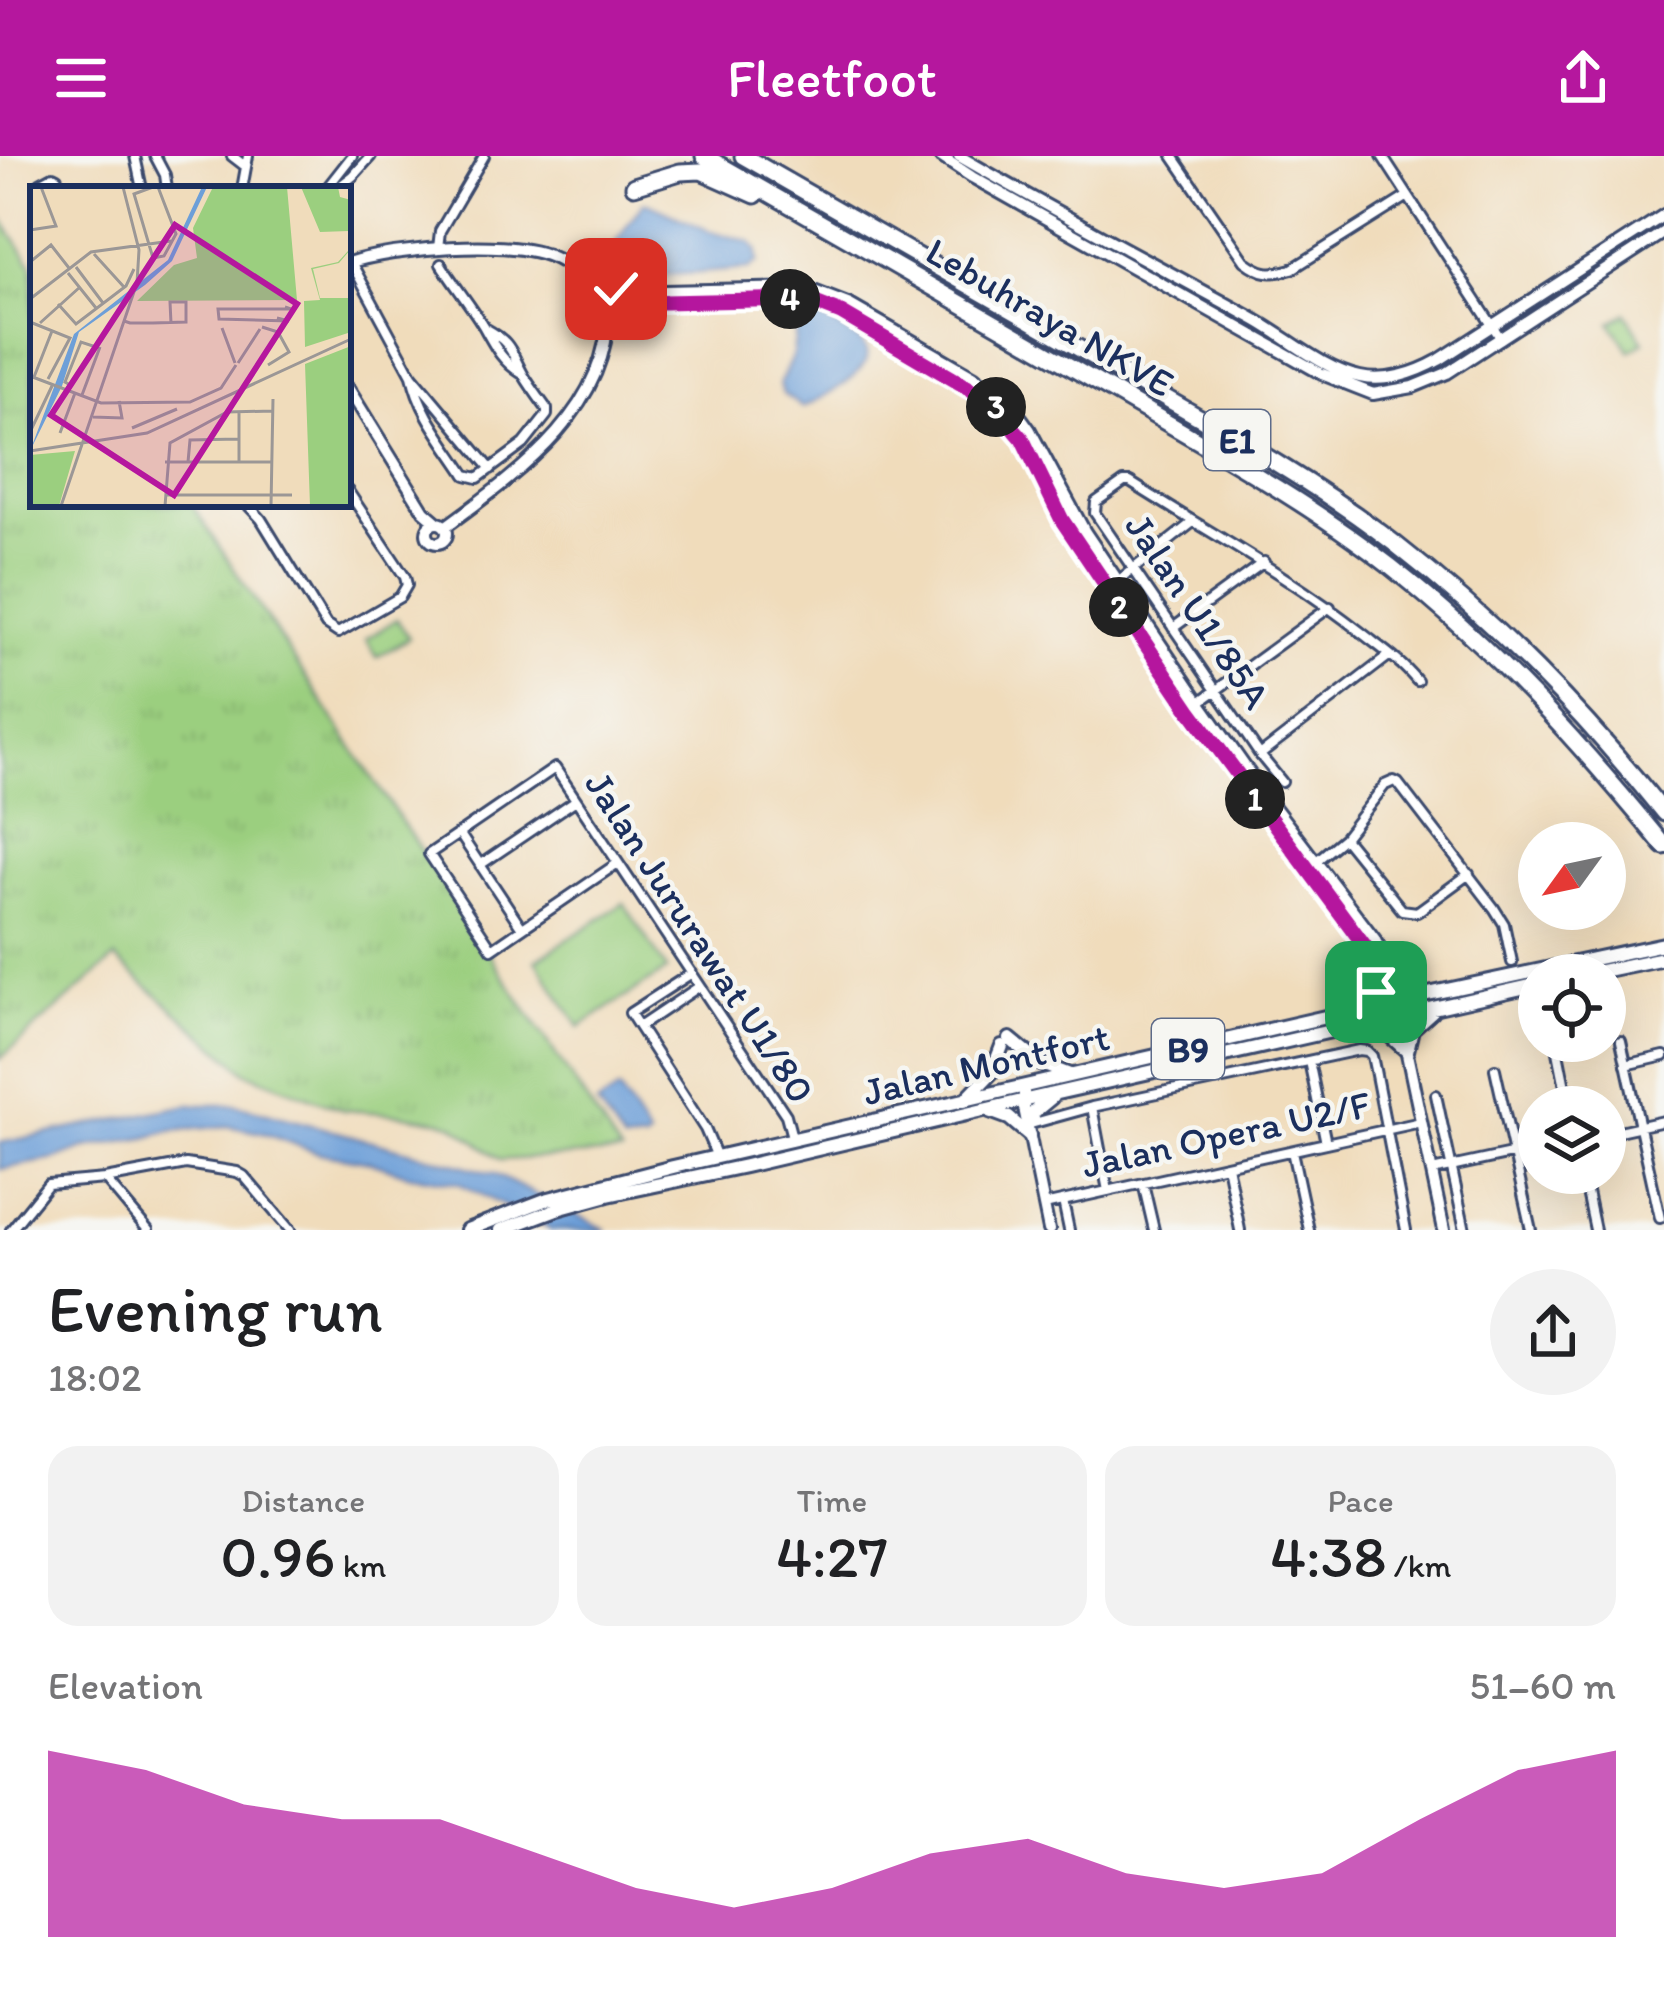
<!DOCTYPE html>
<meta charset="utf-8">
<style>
:root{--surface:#fff;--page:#f2f2f2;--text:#202124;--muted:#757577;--accent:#b5179e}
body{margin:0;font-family:Itim,sans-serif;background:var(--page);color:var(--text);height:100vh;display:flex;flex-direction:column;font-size:45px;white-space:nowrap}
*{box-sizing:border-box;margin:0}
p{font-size:39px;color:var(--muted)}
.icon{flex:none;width:66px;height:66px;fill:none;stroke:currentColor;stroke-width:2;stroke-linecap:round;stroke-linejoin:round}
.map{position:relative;height:1074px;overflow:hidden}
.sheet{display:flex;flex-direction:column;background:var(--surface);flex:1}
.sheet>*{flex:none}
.needle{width:78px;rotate:237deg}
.buttons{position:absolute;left:1518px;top:666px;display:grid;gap:24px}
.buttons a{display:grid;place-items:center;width:108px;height:108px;border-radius:50%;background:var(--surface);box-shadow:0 12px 48px #0002;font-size:60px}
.pin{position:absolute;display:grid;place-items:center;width:102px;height:102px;color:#fff;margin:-51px;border-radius:24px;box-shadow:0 6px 18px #0006}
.km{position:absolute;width:60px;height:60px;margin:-30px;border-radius:50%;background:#222;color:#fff;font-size:33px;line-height:60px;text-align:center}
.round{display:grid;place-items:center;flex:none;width:126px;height:126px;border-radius:63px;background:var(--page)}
.overview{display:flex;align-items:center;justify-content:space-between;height:204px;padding:0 48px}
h1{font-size:66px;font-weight:600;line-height:90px}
.stats{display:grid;grid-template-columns:repeat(3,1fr);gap:18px;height:204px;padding:12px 48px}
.stats div{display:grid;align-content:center;border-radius:30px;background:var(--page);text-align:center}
.stats b{font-size:60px;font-weight:600}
.stats small{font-size:33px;font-weight:400}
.stats p{font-size:33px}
.chart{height:336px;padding:24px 48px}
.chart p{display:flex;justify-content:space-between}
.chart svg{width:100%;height:216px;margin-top:12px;fill:var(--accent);opacity:.7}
header{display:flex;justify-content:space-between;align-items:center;height:156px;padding:0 48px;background:var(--accent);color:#fff;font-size:54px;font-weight:600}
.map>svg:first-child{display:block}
.grass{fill:url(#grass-tufts);stroke:#5b7f6e;stroke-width:3}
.pitch{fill:#9bcf7f;stroke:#5b7f6e;stroke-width:3}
.water{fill:#6d9fd8;stroke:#44679b;stroke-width:3}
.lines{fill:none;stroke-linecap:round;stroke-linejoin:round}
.street-casing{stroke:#3b496c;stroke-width:14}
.secondary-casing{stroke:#3b496c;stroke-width:16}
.primary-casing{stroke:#3b496c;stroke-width:18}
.highway-casing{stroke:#3b496c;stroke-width:21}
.street{stroke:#fff;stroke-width:8}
.secondary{stroke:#fff;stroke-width:10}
.primary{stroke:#fff;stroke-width:12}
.highway{stroke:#fff;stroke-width:15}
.route-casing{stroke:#fff;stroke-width:24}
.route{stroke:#b5179e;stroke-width:15}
.labels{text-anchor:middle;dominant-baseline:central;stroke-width:9;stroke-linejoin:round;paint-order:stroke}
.shield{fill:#f6f6f2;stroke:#5d6b8a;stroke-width:3}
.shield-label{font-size:36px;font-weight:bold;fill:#1b2f5e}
.street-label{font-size:39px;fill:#1b2f5e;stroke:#f6f6f2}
.inset-road{fill:none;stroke:#9b9796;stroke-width:3}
.view{fill:#b5179e;fill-opacity:0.15;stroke:#b5179e;stroke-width:6}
.inset-edge{fill:none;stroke:#1b2f5e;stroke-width:6}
</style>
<header><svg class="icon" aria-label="menu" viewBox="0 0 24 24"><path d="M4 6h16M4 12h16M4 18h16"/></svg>Fleetfoot<svg class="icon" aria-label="share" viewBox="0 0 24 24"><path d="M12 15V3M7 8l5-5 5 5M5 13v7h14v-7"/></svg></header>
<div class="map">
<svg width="1664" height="1074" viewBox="0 0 1664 1074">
<defs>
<pattern id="grass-tufts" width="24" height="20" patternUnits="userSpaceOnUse" patternTransform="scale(3)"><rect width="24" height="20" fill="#9bcf7f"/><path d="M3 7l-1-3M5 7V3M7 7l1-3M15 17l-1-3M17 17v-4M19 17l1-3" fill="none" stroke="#85b270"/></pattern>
</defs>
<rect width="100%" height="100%" fill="#f6f6f2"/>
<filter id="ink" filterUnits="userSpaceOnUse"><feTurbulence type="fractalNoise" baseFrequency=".00833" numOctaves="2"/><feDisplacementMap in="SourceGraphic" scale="24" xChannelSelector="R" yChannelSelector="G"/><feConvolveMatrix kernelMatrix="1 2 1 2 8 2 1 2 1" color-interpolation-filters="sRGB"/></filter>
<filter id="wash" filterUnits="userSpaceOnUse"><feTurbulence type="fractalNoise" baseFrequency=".004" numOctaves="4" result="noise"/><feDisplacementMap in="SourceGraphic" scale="48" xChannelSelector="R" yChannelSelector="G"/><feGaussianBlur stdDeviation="2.7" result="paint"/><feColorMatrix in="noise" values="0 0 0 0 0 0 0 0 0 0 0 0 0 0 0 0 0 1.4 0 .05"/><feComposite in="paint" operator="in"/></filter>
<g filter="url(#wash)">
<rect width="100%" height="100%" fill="#f0dcbb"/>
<path class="grass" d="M 0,60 L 33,110 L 33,348 L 191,348 L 621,997 L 501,1004 L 454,969 L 442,965 L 398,958 L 343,954 L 247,917 L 115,802 L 0,903 Z"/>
<path class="pitch" d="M 1626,157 L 1644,186 L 1630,195 L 1611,167 Z
M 397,463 L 409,482 L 377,501 L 366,483 Z
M 624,747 L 667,814 L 579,871 L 536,804 Z"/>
<path class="water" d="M 643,47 L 648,47 L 710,75 L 751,86 L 757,93 L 758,106 L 749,113 C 727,114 648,123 632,117 C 623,113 618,102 615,94 L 617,84 Z
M 808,161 C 823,161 833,167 845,175 C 853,180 864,185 866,195 C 872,217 819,244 802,251 L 783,238 L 780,227 L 793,199 L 797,167 Z
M 619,934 L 649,981 L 646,985 L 624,987 L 597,949 Z
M 188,949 L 234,949 L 252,953 L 494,1018 L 607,1074 L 552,1074 L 458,1027 L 410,1019 L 371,1006 L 319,997 L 263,977 L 227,970 L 170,975 L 146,982 L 85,992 L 56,1003 L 0,1013 L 0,987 Z"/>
</g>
<g filter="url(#ink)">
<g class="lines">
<g class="street-casing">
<path id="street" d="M 135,0 L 142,33
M 155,0 L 165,19 L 167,33
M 232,0 L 245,10
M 1173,0 L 1245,105 C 1262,118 1271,119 1292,113 L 1408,40
M 1382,0 L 1501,183
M 38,33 L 40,27 L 53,20 L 57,22 L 60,33
M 242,33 L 248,0
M 326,33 L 352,0
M 336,33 L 353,20 L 371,0
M 438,92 L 440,75 L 484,0
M 351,106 L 412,219 L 491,313
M 441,108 C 454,129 473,152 485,173 C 495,191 502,205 521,217
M 412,219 C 419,256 446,288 466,319 L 478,322 L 524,288 L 547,259 L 547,253 C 539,242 530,230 523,218 C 510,194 512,187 485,172
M 247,348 L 261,363 L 326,469 L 338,477 L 400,441 L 407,429 L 405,421 L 348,335
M 1118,425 L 1193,366
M 1173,472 L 1264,406
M 1189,554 L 1330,451
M 1260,599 L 1390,499
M 1282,626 L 1260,599 L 1095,357 L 1096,346 L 1124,326 L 1130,326 C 1208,376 1289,419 1362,477 C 1381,492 1402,506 1417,525
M 459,677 L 522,772
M 1344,682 L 1402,754 L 1417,756 L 1469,718
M 1315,706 L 1344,682 L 1385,629 L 1394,625 L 1398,627 L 1494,752 L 1504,768 L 1512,806
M 618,707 L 492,793 L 429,698 L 555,612 L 786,959 L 793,985
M 480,709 L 576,644
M 692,817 L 630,857 L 705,973 L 717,1001
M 639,871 L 700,830
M 1621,885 L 1660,1062
M 1558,896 L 1569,951
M 1309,905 L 1326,987
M 1626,909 L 1664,900
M 1495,913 L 1531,1074
M 1436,939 L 1465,1074
M 1092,951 L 1108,1035
M 1027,969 L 1092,951 L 1359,894 L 1367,895 L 1372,900 L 1375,914 L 1406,1074
M 1605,978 L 1664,965
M 1292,995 L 1309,1074
M 1227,1009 L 1240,1074
M 1432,1015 L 1539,992
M 1583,1017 L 1595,1074
M 106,1024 L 148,1074
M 1143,1027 L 1154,1074
M 1063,1045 L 1069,1074
M 1044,1049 L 1421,966
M 11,1074 L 48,1028 L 105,1023 L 186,1008 L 237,1016 L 244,1020 L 290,1074"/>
</g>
<g class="secondary-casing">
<path id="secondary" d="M 940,0 L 972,21 L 1322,218 L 1373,238 L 1413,231 L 1447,217 L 1664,76
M 959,0 C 1057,57 1157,109 1256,164 C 1288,182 1323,213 1360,221 C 1386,227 1416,217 1439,204 L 1664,59
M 348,107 C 394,92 507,82 552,101 C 569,108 584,123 598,135
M596 142a12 12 0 1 1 24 0a12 12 0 1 1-24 0Z
M 619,136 L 806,132 L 850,149 L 975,221 L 1004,243 L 1017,256 L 1030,274 L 1085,376 L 1200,547 L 1262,635 L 1377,786 L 1392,814 L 1397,831 L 1396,841
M 619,147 L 805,144 L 841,157 L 989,245 L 1002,256 L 1022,282 L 1062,364 L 1189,554 L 1381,813 L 1399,860 L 1444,1074
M 348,232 L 424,355 L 438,367
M427 377a10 10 0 1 1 20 0a10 10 0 1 1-20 0Z
M 445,371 C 517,318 609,254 608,154
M 1024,936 L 1024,952 L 1049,1074"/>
</g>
<g class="primary-casing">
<path id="primary" d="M 1392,814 L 1415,833 L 1425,838
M 1582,819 L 1664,802
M 1358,851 L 1375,836 L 1381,813
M 1363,871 L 1388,878 L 1407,895
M 1010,883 L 1039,907 L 1070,919
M 1407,895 L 1412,873 L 1432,855
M 968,941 L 992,916 L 1002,890
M 990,955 L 1009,962 L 1029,979
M 1027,969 L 1035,955 L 1052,941
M 467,1074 L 545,1044 L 673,1011 L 1395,845 L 1664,788
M 501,1074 L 557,1053 L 608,1039 L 745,1010 L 1026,944 L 1539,828"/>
</g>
<g class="highway-casing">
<path id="highway" d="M 704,0 C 841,78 978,157 1114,236 C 1208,291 1305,344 1391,411 C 1497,495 1579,586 1664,690
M 743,0 C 867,71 991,142 1115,213 C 1210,268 1307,320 1394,387 C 1497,467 1582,555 1664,657
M 634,30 L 680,16 L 701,15 L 755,39"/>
</g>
<use href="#street" class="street"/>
<use href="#secondary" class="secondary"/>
<use href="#primary" class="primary"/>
<use href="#highway" class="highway"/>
</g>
</g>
<g class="lines" filter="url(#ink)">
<g class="route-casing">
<path id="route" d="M 616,133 L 620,139 L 619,147 L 805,143 L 841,157 L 989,244 L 1022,282 L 1062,364 L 1190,554 L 1376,805 L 1381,812 L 1376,836"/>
</g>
<use href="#route" class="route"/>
</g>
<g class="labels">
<g class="shield">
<rect x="1204" y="254" width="66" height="60" rx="9"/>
<rect x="1152" y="863" width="72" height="60" rx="9"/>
</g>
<g class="shield-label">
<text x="1237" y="284">E1</text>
<text x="1188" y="893">B9</text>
</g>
<g class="street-label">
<text transform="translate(1050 161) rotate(30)">Lebuhraya NKVE</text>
<text transform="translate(1198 455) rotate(56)">Jalan U1/85A</text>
<text transform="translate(700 781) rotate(57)">Jalan Jururawat U1/80</text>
<text transform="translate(986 908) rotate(-13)">Jalan Montfort</text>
<text transform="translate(1226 978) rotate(-12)">Jalan Opera U2/F</text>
</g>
</g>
<g transform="translate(30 30)">
<rect width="321" height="321" fill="#f0dcbb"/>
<path d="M 183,1 L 257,1 L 267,114 L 107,115 L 144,79 L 167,72 L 163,42 ZM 271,1 L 308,1 L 310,11 L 321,14 L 321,63 L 309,77 L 283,83 L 290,112 L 321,112 L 321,146 L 275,161 L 274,115 L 290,114 L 281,82 L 308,76 L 318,65 L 319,45 L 290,46 ZM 321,160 L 321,320 L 280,320 L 275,178 ZM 45,265 L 29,320 L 0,320 L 0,269 Z" fill="#9bcf7f"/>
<path d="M 172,1 L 177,1 L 142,75 L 115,99 L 49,146 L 32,200 L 0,265 L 44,148 L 138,74 Z" fill="#6d9fd8"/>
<path class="inset-road" d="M 123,1 L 104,8 L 123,72 L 134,70 L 146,48 L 128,1M 0,44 L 26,40 L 11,1M 64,68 L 94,101M 0,76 L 21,59 L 39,82M 46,81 L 73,117M 38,87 L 66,122M 0,113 L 61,66 L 141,55M 28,118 L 46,138 L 96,100 L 104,83M 247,132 L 259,135 L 189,133 L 188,123 L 261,123 L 255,121M 94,135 L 100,137 L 123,137 L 156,136 L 156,116 L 140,116 L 141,137M 0,136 L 40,152 L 18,193M 10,137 L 50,101M 232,141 L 248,146 L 259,166 L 238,179M 192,142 L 205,177M 208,177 L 230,143M 0,190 L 71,217 L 160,216 L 191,202 L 206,179M 4,191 L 22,145M 42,200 L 35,196 L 51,156 L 69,162M 52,209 L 70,161M 209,225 L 209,276M 63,231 L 92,232 L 89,215M 102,242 L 147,223M 0,246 L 22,200M 30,247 L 45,207M 0,265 L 117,247 L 321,153M 135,276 L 242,276M 158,276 L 160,254 L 208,253M 135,309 L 262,309M 31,320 L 107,97 L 109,64 L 93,1M 135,320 L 140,257 L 197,226 L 243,225M 241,320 L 243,213"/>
<path class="view" d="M 145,39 L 267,118 L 144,309 L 21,229 Z"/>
<rect width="321" height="321" class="inset-edge"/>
</g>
</svg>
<div class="buttons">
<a><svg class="needle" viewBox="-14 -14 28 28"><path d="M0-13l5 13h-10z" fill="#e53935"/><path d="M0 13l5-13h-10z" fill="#757577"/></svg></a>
<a><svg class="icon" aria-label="locate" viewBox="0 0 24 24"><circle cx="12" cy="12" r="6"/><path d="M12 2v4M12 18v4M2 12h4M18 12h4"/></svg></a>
<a><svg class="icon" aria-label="layers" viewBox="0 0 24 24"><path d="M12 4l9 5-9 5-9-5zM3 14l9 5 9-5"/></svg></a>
</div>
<div class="pin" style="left:1376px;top:836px;background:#1e9e55"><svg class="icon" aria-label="arrive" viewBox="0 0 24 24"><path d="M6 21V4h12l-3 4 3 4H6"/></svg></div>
<div class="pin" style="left:616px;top:133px;background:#d93025"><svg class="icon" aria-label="check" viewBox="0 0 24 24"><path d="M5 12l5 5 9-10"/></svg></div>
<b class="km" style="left:1255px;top:643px">1</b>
<b class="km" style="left:1119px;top:451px">2</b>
<b class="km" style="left:996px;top:251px">3</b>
<b class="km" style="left:790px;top:143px">4</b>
</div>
<section class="sheet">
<div class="overview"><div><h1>Evening run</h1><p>18:02</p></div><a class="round"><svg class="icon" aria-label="share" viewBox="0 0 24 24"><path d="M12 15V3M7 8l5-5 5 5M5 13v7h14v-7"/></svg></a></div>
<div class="stats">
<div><p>Distance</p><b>0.96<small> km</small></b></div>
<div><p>Time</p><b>4:27</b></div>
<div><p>Pace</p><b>4:38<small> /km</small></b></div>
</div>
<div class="chart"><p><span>Elevation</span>51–60 m</p>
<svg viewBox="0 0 160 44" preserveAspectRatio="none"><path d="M0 44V6L10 10L20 17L30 20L40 20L50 27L60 34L70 38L80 34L90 27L100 24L110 31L120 34L130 31L140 20L150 10L160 6V44z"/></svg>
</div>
</section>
